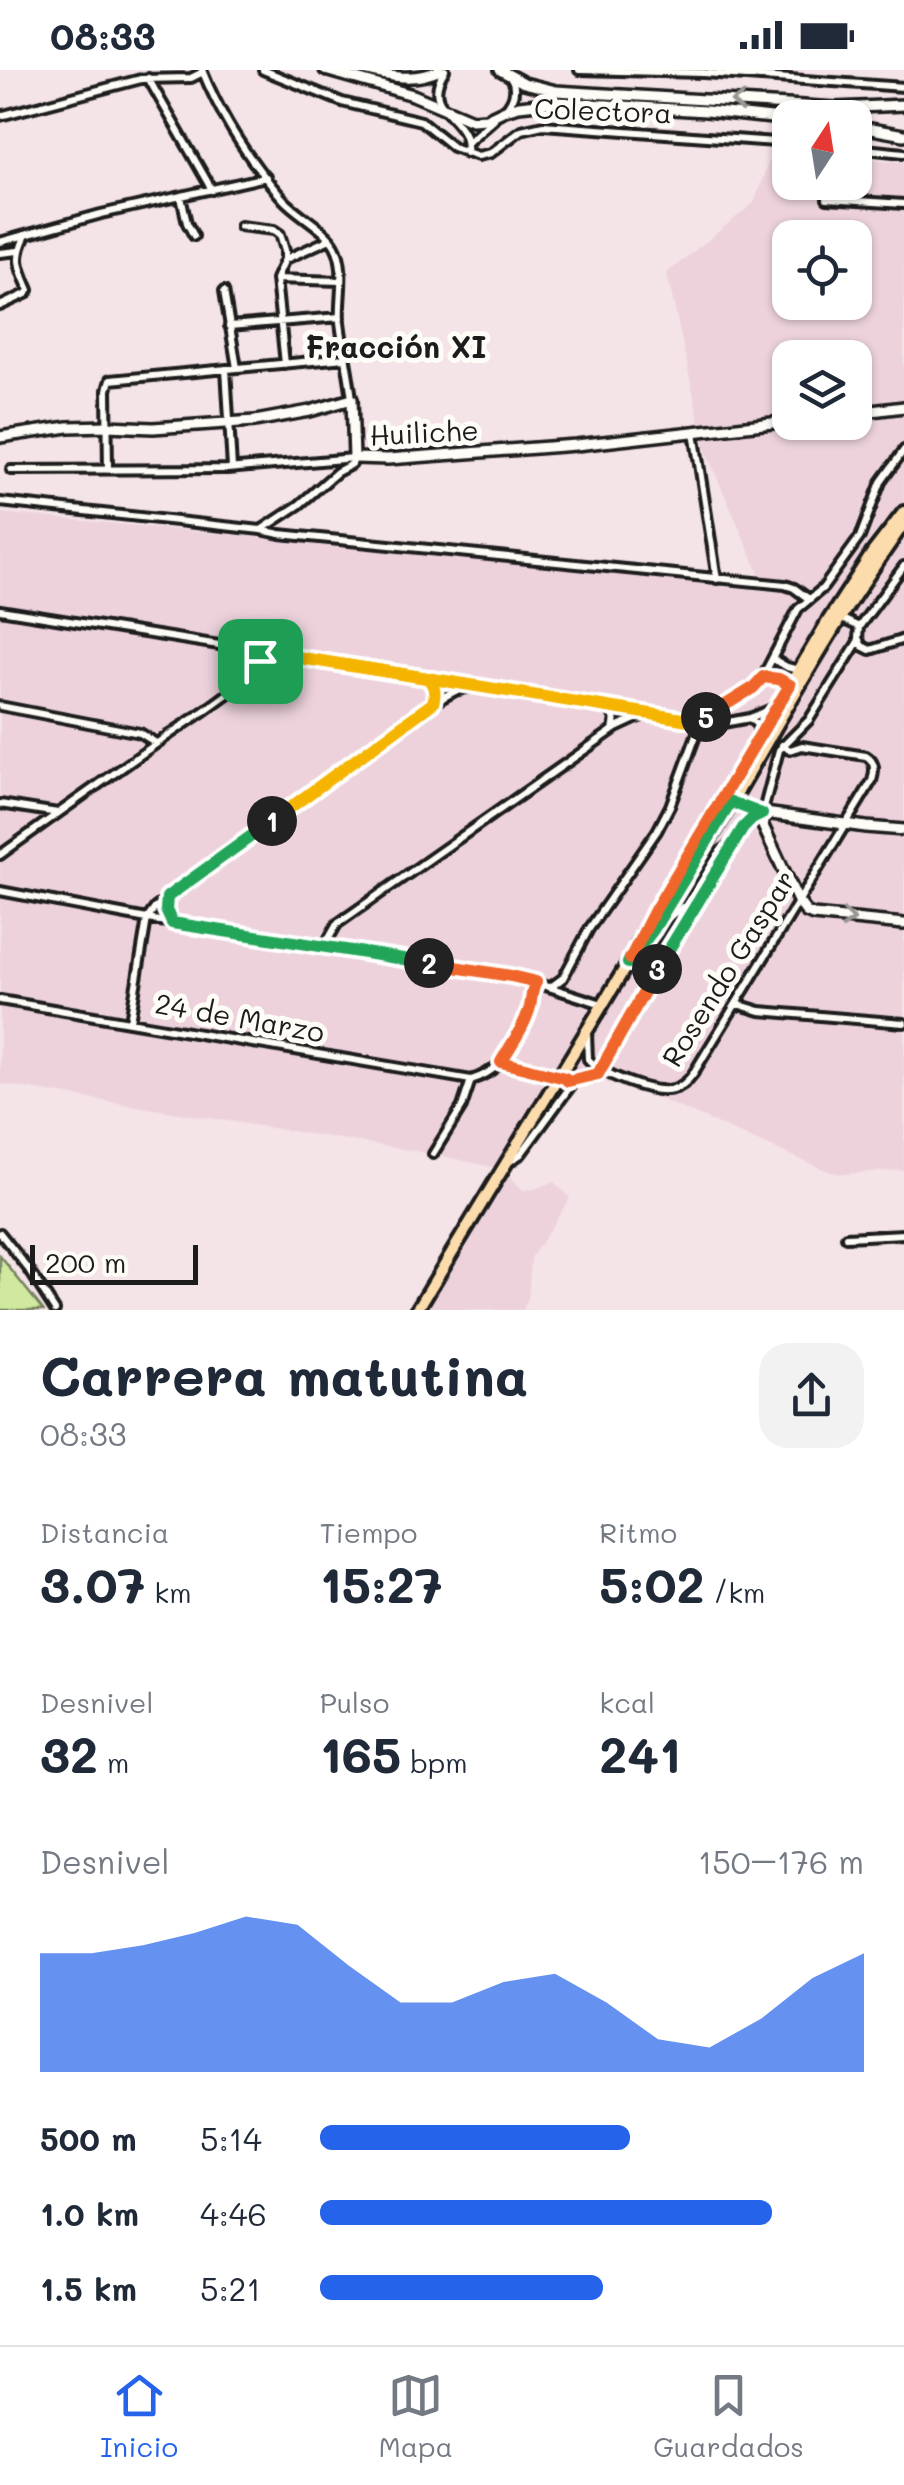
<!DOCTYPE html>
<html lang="es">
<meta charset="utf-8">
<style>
:root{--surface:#fff;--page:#f2f2f3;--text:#1f2937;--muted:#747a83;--line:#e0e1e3;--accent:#2563eb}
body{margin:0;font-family:Mali,sans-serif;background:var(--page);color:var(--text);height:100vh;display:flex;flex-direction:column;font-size:38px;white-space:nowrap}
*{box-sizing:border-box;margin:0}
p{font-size:32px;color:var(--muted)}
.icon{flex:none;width:55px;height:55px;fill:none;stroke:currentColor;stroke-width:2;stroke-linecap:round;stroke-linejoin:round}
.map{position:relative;height:1240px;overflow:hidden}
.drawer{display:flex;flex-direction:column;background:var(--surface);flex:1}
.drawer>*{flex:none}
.needle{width:65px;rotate:12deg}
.tools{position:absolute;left:772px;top:30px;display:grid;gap:20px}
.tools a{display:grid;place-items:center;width:100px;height:100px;border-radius:20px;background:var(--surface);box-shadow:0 2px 8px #0004;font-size:50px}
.scale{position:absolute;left:30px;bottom:25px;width:168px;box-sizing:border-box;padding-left:10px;border:5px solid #1c1c1c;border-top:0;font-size:28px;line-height:35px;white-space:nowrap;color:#1c1c1c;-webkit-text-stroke:8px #fdfcf7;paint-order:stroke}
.pin{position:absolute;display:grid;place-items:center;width:85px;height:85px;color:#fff;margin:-42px;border-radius:20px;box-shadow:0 5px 15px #0006}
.km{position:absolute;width:50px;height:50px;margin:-25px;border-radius:50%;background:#222;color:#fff;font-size:28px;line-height:50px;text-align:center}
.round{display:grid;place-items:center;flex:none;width:105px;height:105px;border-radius:30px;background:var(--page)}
.head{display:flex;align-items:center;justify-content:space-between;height:170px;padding:0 40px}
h1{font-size:55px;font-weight:800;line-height:75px}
.figures{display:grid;grid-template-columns:repeat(3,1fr);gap:15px;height:170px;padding:10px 40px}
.figures div{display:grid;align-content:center}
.figures b{font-size:50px;font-weight:800}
.figures small{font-size:28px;font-weight:400}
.figures p{font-size:28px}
.chart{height:280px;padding:20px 40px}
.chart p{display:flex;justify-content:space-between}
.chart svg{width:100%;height:180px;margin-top:10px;fill:var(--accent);opacity:.7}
ul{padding:0 40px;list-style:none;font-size:32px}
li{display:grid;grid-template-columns:160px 120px 1fr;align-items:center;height:75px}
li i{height:25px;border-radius:12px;background:var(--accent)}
.status{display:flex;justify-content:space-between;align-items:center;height:70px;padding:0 50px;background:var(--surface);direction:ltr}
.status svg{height:28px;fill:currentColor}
.tabs{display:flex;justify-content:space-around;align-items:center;height:140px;border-top:2px solid var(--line);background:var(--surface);font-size:28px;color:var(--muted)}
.tabs a{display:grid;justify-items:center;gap:5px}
.tabs .current{color:var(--accent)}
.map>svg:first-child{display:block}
.built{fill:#edd2dc;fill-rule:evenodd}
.green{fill:#d0e99f;stroke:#76825e;stroke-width:2.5}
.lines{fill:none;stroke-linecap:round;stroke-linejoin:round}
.street-casing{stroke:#1c1c1c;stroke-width:14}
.secondary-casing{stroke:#1c1c1c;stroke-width:16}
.primary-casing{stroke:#1c1c1c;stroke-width:18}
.street{stroke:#fdfcf7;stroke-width:6}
.secondary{stroke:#fdfcf7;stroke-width:9}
.primary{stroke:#fcdcac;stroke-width:10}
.oneway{stroke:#989794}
.split-1-casing{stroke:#fff;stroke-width:20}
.split-2-casing{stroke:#fff;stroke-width:20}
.split-3-casing{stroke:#fff;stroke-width:20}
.split-4-casing{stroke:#fff;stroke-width:20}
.split-5-casing{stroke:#fff;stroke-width:20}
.split-6-casing{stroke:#fff;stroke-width:20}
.split-1{stroke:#f5b400;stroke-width:12}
.split-2{stroke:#22a559;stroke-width:12}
.split-3{stroke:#f0652b;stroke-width:12}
.split-4{stroke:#22a559;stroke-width:12}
.split-5{stroke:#f0652b;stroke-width:12}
.split-6{stroke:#f5b400;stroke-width:12}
.labels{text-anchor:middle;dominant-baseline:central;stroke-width:10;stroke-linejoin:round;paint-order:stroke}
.street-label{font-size:28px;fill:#1c1c1c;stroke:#fdfcf7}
.neighbourhood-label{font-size:30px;font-weight:bold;fill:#1c1c1c;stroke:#fdfcf7}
</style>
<div class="status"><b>08:33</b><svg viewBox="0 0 49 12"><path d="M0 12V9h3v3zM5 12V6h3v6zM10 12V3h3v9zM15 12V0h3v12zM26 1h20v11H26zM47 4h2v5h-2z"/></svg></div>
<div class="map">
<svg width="904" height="1240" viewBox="0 0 904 1240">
<rect width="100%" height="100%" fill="#f4e3e7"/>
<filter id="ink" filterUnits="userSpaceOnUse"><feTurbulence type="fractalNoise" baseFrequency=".01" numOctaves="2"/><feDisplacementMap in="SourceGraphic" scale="20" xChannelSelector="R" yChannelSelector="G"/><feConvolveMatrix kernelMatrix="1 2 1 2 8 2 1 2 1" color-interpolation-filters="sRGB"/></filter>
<g filter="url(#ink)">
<path class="built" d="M 772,82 L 790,83 L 790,112 L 855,112 L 855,88 L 904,92 L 904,1100 L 842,1104 L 830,1102 L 632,1017 L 570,1006 L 558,1006 L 502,1099 L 523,1120 L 534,1119 L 554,1112 L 570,1128 L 531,1188 L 528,1229 L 523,1240 L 417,1240 L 501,1099 L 433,1084 L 0,1014 L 0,443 L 475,488 L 767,521 L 706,382 L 667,203 L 754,133 ZM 790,168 L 855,168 L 855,232 L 790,232 ZM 790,288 L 855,288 L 855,352 L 790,352 Z"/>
<path class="green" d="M 0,1186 L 43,1240 L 0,1240 Z"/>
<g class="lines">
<g class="street-casing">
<path id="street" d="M 202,0 C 221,47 250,92 284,130 C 298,145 326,159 335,176 C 347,198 338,229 340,252 C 343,278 349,303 352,329
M 263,0 L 342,32 L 421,51 L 453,77 L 478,86 L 491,83 L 521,60 L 543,55 L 790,73
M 445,0 C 417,42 474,45 466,83
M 579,0 L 704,3 L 904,17
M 148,8 L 212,120
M 504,41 C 513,31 518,20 511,7
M 0,46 L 141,9 L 191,8 L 203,2
M 469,71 L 494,49
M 855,78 L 904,83
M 181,127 L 187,153 L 194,166
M 827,129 L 904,134
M 240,156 L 274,160 L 280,164 L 285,180 L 285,189 L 276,209 L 285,294
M 0,172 L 101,144 L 266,107
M 0,183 L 18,181
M 286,189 L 330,169
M 276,209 L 340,211
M 224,221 L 237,298
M 0,236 L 26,224 L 29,220 C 19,197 14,189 26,165
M 229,256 L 340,247
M 226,299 L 232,398
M 694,362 L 717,509
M 11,400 L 227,399 L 354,388
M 108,400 L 107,320 L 110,310 L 345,288
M 0,432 L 261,460 L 299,435 L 337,402 L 352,394 L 354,388
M 261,460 L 280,464 L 785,515 L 794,518 L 809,529
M 904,496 L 859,557 L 858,568 L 862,576 L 870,580 L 904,569
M 0,540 L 701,652 L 723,653 L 750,648
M 840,548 L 859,557
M 253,581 C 262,587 259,595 257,605
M 773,589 L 787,597 L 798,600
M 763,607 L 779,609 L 790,615
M 428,608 L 434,616 L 433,632
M 0,636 L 140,663 L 156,673
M 607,638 C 615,645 616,649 613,660
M 758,665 L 758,656 L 750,648 L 774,638
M 0,734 L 58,743
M 0,785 C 67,737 133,689 201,643 C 230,623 259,598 293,588
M 0,821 L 147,849 L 511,905 L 602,934
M 167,828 L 165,840 L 173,853
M 657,857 L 682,837
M 324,877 L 337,854 L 616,658 L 644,645
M 645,913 L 655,886 L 720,782 L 733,773
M 551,917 L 563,908 L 589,859 L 657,761 L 670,736 L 701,652 L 709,644 L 753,618 L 762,608 L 798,539 L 823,518 L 860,467 L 881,412 L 904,380
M 0,930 L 471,1010
M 737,934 L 760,941 L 904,953
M 130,951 L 147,849 L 155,838 L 433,633 L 455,621 L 471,617
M 587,963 L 588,989 C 601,1004 653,1025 673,1019 C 682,1017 688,1011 693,1004 L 872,711 C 875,701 876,692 866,686 L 802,676 L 790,680 L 782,675
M 501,992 L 565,1008 L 569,1011 L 570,1017 L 521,1084 L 509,1092
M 569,1011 L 598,1003 L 637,932 L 743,758 L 751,749 L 762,745 L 779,680 L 809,650 L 859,570
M 433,1084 L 462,1037 L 471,1010 C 481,1007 492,1001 500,993 C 509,984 528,948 531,935 C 533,926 531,921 535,912
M 0,1163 L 30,1201 L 55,1240
M 846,1167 L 904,1164"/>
</g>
<g class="secondary-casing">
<path id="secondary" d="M 325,0 L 413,25 L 472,50 L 486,49 L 505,40 L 519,36 L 555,32 L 706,41 L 790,50
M 364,0 C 390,7 415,12 440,0
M 500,0 L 524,13 L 556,21 L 836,38 L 904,35
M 855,56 L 904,65
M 855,343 L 904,337
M 0,367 L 68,357 L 108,356 L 153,358 L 255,351 L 310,341 L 352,329 L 354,388 L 388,389 L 576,375 L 790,351
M 731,732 L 762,745 L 772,744 L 866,757 L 904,760
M 762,745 L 763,756 L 798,831 L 806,842 L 813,845 L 904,854"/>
</g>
<g class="primary-casing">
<path id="primary" d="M 637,874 L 828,551 L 873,482 L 904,442
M 417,1240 L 628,893 C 707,787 766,667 836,555 C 857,520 881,487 904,453"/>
</g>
<use href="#street" class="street"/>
<use href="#secondary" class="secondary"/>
<use href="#primary" class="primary"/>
</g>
<defs><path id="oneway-chevron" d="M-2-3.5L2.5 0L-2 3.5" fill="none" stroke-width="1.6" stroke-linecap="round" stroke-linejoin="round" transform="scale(2.5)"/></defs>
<g class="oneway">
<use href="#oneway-chevron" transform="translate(738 32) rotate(-176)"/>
<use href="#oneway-chevron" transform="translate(848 849) rotate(5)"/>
</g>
</g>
<g class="lines" filter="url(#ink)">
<g class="split-1-casing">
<path id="split-1" d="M 260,591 L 257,605 L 278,592 L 294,587 L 428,608 C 435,617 436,623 433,633 L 272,751"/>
</g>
<g class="split-2-casing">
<path id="split-2" d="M 272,751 L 167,827 L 166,840 L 172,853 L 429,893"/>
</g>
<g class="split-3-casing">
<path id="split-3" d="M 429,893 L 511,906 L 536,912 C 531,921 532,928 530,937 C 525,956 511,975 501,992 L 565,1008 L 568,1011 L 598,1004 L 657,899"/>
</g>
<g class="split-4-casing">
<path id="split-4" d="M 630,889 L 628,893 L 653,860 L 731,732 L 762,744 L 752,749 L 743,758 L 657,899"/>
</g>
<g class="split-5-casing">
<path id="split-5" d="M 630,889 L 655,840 L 790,615 L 779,609 L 763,607 L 753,618 L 706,647"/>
</g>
<g class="split-6-casing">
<path id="split-6" d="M 260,591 L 258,584 L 252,580 L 701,652 L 706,647"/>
</g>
<use href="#split-1" class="split-1"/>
<use href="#split-2" class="split-2"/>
<use href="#split-3" class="split-3"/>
<use href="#split-4" class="split-4"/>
<use href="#split-5" class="split-5"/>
<use href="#split-6" class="split-6"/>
</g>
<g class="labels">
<g class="street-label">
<text transform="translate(603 40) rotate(2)">Colectora</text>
<text transform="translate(424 362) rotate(-3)">Huiliche</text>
<text transform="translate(728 898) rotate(-58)">Rosendo Gaspar</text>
<text transform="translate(240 947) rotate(10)">24 de Marzo</text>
</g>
<g class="neighbourhood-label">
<text x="396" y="276">Fracción XI</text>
</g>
</g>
</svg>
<div class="tools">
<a><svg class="needle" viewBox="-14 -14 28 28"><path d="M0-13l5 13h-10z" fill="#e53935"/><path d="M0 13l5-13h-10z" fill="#747a83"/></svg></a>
<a><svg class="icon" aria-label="locate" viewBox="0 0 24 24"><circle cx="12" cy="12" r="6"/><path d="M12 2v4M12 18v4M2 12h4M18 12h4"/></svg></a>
<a><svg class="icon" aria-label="layers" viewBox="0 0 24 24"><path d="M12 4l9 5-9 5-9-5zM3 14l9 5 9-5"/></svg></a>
</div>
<div class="scale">200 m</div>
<div class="pin" style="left:260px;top:591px;background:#1e9e55"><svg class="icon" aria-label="arrive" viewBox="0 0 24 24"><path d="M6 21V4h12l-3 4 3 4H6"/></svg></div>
<b class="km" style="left:272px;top:751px">1</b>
<b class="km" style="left:429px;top:893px">2</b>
<b class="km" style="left:657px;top:899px">3</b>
<b class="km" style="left:706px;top:647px">5</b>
</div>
<section class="drawer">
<div class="head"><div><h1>Carrera matutina</h1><p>08:33</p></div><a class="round"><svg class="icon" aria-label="share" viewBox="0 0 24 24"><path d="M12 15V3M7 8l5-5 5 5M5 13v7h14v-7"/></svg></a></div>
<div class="figures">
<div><p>Distancia</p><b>3.07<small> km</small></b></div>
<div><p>Tiempo</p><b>15:27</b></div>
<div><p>Ritmo</p><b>5:02<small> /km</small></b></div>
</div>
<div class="figures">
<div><p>Desnivel</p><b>32<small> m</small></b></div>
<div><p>Pulso</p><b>165<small> bpm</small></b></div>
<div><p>kcal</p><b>241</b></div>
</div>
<div class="chart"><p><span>Desnivel</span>150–176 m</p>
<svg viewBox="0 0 160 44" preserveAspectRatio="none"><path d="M0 44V15L10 15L20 13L30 10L40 6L50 8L60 18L70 27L80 27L90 22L100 20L110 27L120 36L130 38L140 31L150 21L160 15V44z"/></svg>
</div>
<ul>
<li><b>500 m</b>5:14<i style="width:57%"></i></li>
<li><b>1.0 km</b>4:46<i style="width:83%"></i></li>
<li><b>1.5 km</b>5:21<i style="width:52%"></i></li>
</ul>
</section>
<nav class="tabs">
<a class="current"><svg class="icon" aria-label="home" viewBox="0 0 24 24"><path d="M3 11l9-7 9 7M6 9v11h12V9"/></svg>Inicio</a>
<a><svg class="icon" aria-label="map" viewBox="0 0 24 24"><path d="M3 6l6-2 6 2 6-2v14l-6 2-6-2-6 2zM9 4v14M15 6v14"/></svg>Mapa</a>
<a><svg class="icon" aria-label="saved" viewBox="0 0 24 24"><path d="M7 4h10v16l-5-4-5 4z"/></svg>Guardados</a>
</nav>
